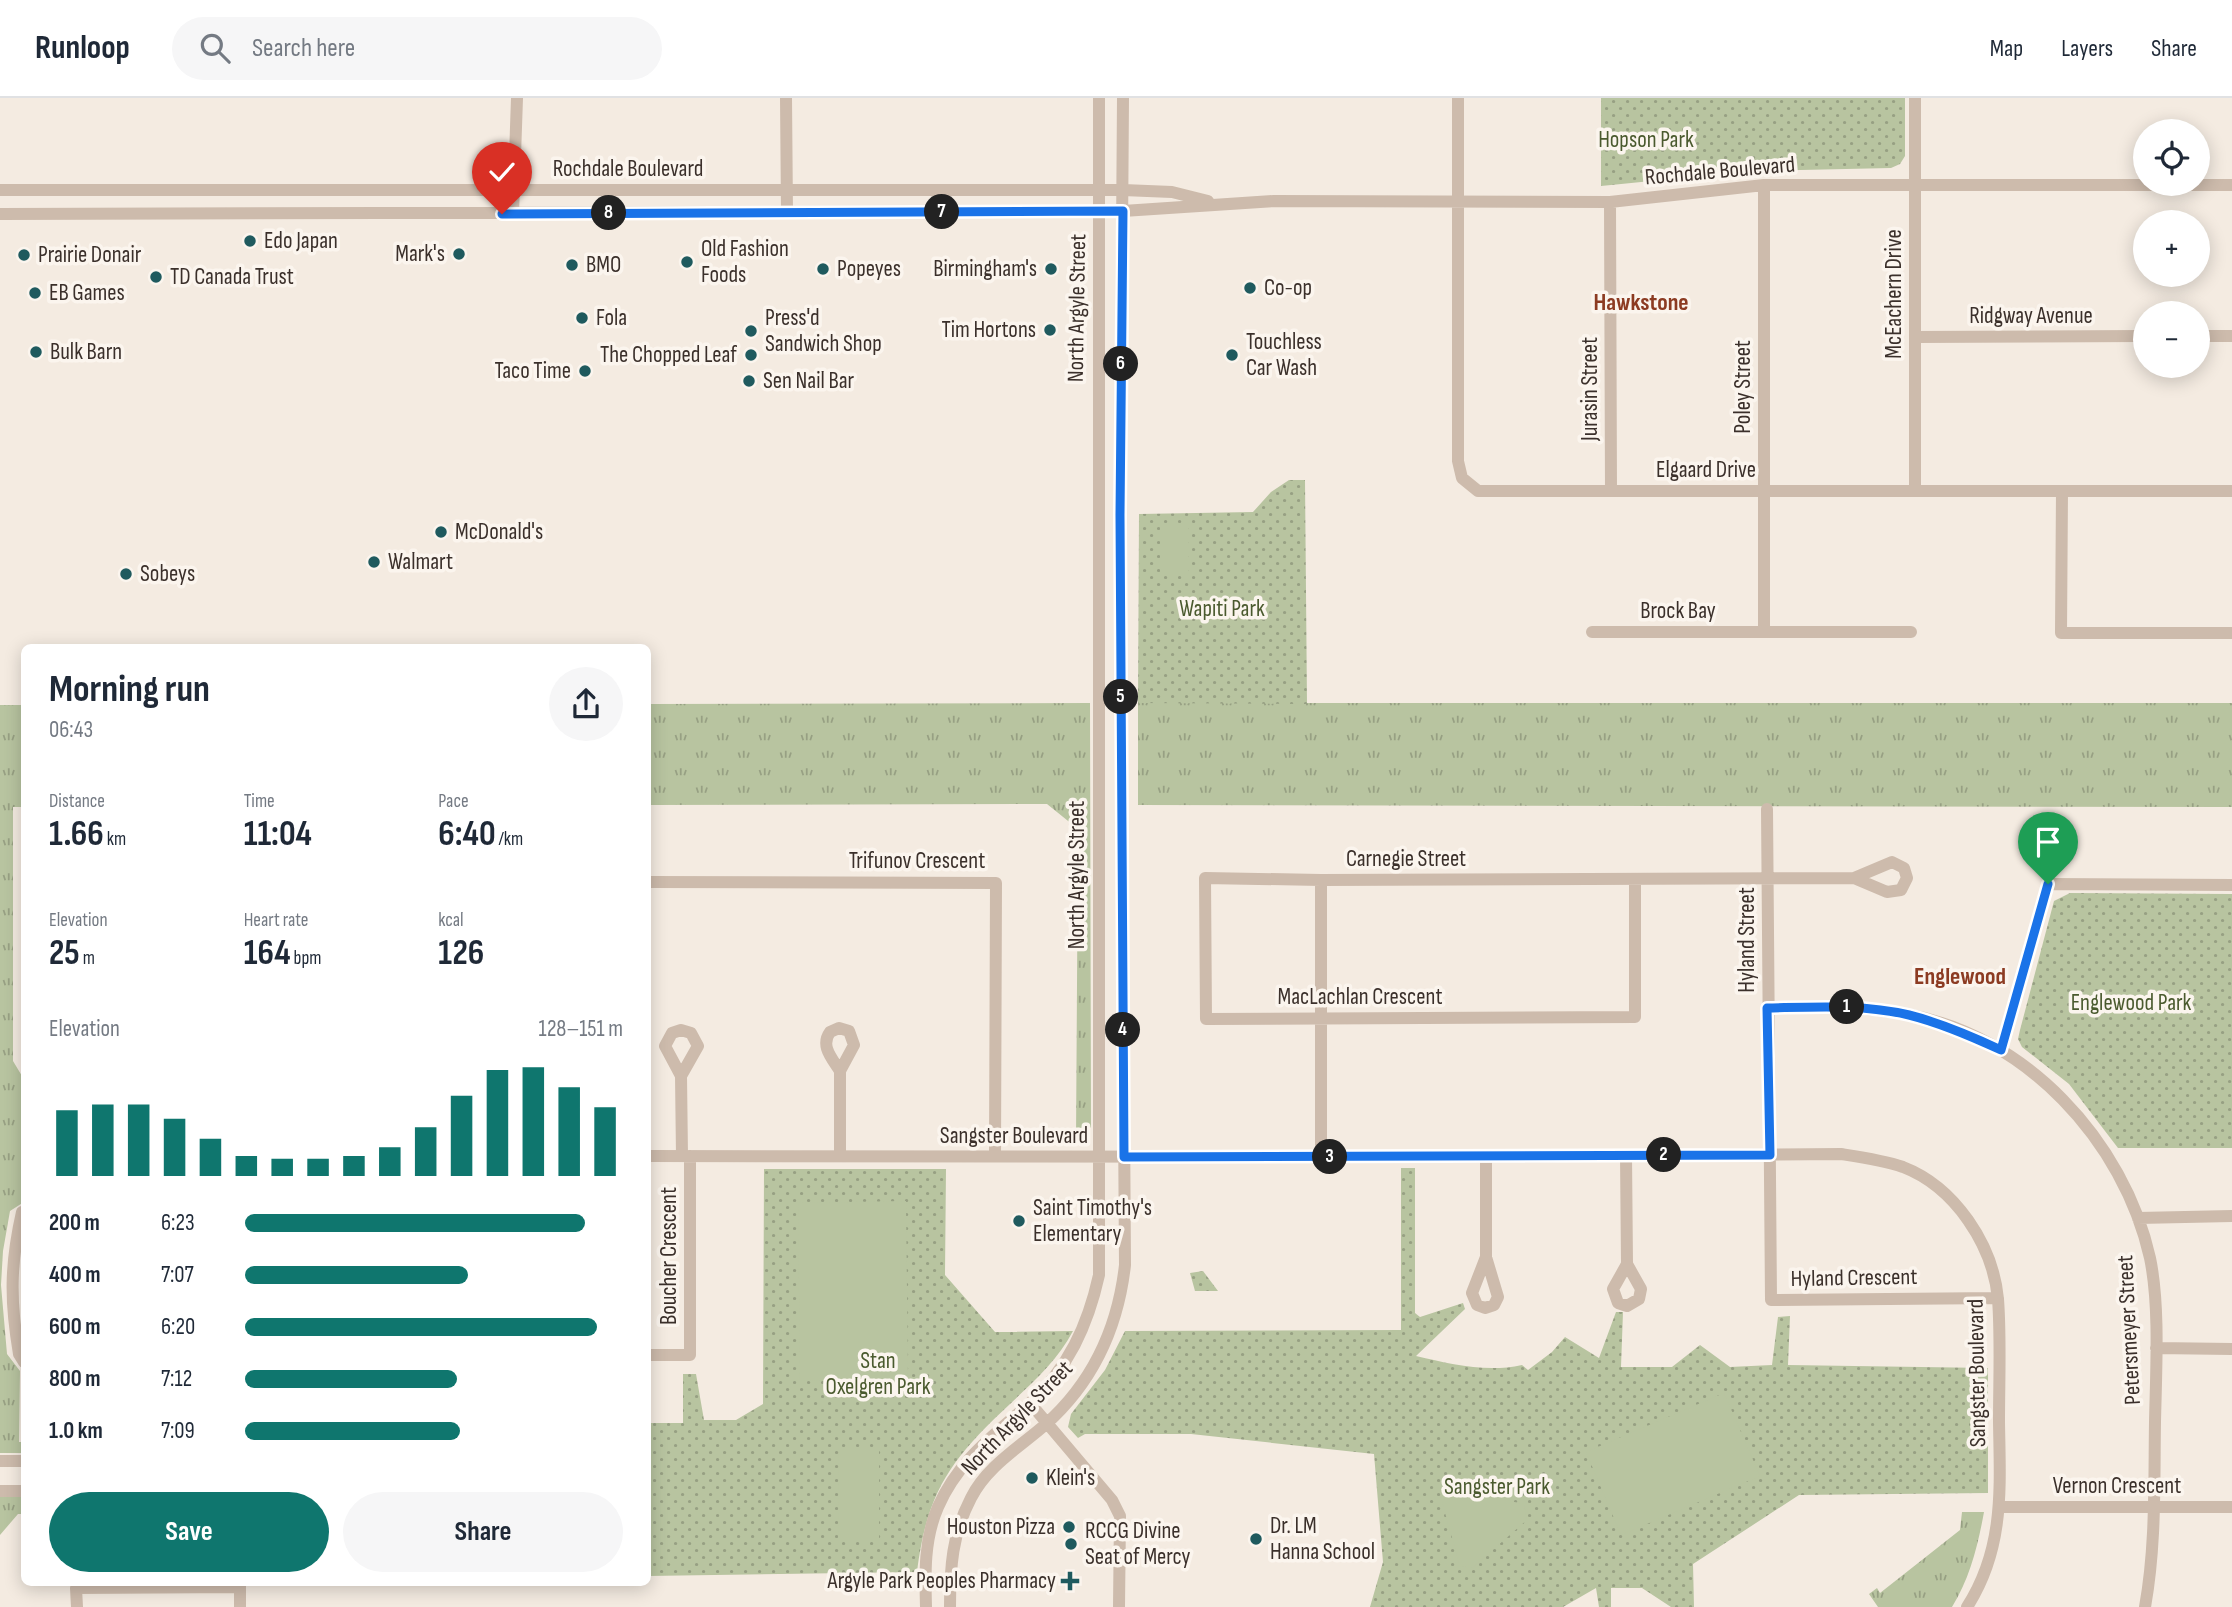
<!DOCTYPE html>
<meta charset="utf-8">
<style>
:root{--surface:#fff;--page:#f6f6f7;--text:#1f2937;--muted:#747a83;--line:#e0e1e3;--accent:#0f766e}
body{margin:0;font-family:"Sofia Sans Condensed",sans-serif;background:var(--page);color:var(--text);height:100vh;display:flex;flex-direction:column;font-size:26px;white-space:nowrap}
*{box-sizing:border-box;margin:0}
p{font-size:23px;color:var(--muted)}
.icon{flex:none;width:38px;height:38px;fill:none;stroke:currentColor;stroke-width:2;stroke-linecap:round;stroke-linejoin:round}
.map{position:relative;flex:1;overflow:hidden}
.drawer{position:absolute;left:21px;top:546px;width:630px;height:942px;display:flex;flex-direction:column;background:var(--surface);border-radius:10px;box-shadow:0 4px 18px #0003}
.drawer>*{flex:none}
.controls{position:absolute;left:2133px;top:21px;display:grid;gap:14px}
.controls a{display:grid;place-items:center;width:77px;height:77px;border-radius:50%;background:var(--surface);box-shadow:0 4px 18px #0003;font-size:35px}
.pin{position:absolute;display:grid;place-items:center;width:60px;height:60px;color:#fff;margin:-72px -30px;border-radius:50% 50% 50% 0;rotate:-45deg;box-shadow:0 0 7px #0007}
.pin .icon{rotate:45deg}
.km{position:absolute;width:35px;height:35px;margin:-18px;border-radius:50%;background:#222;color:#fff;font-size:19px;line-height:35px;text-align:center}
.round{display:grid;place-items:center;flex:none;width:74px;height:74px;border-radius:37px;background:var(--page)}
.head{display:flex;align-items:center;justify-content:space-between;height:119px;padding:0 28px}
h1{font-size:38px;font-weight:700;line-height:52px}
.metrics{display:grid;grid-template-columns:repeat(3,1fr);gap:10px;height:119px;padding:7px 28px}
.metrics div{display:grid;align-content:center}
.metrics b{font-size:35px;font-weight:700}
.metrics small{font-size:19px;font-weight:400}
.metrics p{font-size:19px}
.chart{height:196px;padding:14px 28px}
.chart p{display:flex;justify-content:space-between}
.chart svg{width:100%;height:126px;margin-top:7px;stroke:var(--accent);stroke-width:6}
.cta{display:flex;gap:14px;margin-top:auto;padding:14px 28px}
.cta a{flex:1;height:80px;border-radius:42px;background:var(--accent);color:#fff;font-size:28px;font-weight:700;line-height:80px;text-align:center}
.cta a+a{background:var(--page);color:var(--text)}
ul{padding:0 28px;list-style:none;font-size:23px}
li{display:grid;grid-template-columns:112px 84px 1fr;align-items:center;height:52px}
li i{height:18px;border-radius:9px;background:var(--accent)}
header{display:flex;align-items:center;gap:42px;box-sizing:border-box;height:98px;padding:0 35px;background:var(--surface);border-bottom:2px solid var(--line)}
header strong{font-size:33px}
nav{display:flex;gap:38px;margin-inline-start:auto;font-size:24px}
.search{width:490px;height:63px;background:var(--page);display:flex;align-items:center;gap:18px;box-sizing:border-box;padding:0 24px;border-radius:38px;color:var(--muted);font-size:26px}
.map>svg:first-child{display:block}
.grass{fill:url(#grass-tufts)}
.park{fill:url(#park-dots)}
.pitch{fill:#b8c4a0}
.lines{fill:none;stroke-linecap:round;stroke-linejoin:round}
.minor{stroke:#cdbbac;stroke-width:12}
.route-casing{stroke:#fff;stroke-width:14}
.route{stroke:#1a73e8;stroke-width:9}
.poi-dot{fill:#1f5a5e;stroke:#fbf5ee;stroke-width:2.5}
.labels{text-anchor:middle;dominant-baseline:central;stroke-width:7;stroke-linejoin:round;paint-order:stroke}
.park-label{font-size:23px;fill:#4a5a2e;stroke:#fbf5ee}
.street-label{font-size:23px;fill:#3b302b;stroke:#fbf5ee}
.poi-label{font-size:23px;fill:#3b302b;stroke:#fbf5ee;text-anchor:start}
.neighbourhood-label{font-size:24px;font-weight:bold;fill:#8c3b22;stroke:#fbf5ee}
</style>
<header>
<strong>Runloop</strong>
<div class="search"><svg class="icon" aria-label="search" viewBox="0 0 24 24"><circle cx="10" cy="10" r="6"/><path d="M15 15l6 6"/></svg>Search here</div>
<nav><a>Map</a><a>Layers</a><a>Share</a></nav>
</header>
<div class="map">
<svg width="2232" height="1509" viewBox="0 0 2232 1509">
<defs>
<pattern id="grass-tufts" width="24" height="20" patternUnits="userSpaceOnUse" patternTransform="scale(1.75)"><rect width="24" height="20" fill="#b8c4a0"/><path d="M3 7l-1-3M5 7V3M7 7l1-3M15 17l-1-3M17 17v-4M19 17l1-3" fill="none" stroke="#97a083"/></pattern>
<pattern id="park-dots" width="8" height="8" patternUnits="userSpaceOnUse" patternTransform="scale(1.75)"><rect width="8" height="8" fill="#b8c4a0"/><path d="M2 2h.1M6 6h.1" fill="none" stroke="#97a083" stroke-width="1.8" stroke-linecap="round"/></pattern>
</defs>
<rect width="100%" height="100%" fill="#f4ebe1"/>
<path class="grass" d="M 1090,605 L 1091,1029 L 1076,1043 L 1078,731 L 1047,706 L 648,707 L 648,606 Z
M 1138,605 L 2232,605 L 2232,709 L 1138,707 Z
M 0,607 L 24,607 L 24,709 L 13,709 L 13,963 L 22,978 L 24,1104 L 10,1113 L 3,1153 L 1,1187 L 7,1256 L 20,1273 L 19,1344 L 24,1344 L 24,1355 L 0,1355 Z
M 0,1398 L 24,1398 L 24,1416 L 18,1416 L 0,1437 Z
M 1962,1414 L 1984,1414 C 1978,1447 1970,1480 1952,1509 L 1878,1509 L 1869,1496 L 1877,1490 L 1880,1495 L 1960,1432 Z"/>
<path class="park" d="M 1601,0 L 1905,0 L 1905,58 L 1900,66 L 1891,70 L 1752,73 L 1601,88 Z
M 1289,382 L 1305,382 L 1307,606 L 1138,605 L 1139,416 L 1253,414 L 1271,394 Z
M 2070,795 L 2232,796 L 2232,1050 L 2118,1050 L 2069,986 L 2022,949 L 2018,941 L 2020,932 L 2054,803 Z
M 1401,1070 L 1415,1070 L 1415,1215 L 1420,1219 L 1463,1205 L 1465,1211 L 1416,1258 C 1451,1266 1486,1275 1522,1267 L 1528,1272 L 1552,1254 L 1565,1239 L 1599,1260 L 1616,1214 L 1623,1214 L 1621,1269 L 1672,1269 L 1700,1247 L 1730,1269 L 1772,1267 L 1778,1219 L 1790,1218 L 1788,1267 L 1988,1270 L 1988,1395 L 1799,1397 L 1693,1466 L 1694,1509 L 1671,1509 L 1642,1490 L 1611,1490 L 1611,1509 L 1599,1509 L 1596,1490 L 1563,1509 L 1370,1509 L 1383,1464 L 1374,1356 L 1191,1336 L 1085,1336 L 1078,1340 L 1068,1329 L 1071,1316 L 1105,1272 L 1125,1233 L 1401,1232 Z
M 764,1071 L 946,1071 L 945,1177 L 995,1234 L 1073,1233 C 1057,1263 1034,1283 1010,1306 C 951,1361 927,1393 917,1474 L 648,1478 L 648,1325 L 683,1325 L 683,1276 L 696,1276 L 704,1322 L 736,1322 L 763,1306 Z
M 1203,1173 L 1218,1193 L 1195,1193 L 1190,1175 Z"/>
<path class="pitch" d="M 1160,428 L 1188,428 L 1188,476 L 1160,476 Z
M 906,1103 L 908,1282 L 800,1283 L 798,1105 Z
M 1724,1295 L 1760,1378 L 1621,1437 L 1586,1354 Z
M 839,1349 L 879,1349 L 879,1440 L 838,1440 Z
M 1454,1391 L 1524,1406 L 1527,1422 L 1472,1470 L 1460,1468 L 1442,1404 Z"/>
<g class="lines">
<path class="minor" d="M 786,0 L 787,114
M 1458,0 L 1458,363 L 1462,380 L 1478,393 L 2232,393
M 1915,0 L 1915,392
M 1764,87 L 1764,534
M 0,92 L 1123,92 L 1172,94 L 1208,103
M 1610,104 L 1611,393
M 0,116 L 1123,113 L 1274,103 L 1610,104 L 1764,87 L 2232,87
M 513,116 L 517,0
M 2198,238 L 2232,238
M 1916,239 L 2146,238
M 2062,393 L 2061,535 L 2232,535
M 1592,534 L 1911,534
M 1767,711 L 1771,1202 L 1998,1200
M 1321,782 L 1205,780 L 1206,921 L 1635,919 L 1635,781
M 648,784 L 996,785 L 995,1058
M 1767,910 C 1813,909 1859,908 1905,916 C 2025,936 2124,1043 2150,1160 C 2160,1208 2156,1274 2155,1324 C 2154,1386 2156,1448 2145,1509
M 2001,952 L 2048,786 L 2232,787
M 681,978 L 698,948 L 691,935 L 681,932 L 672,935 L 665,948 L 681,978 L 682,1058
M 1626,1057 L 1627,1166 L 1641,1191 L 1639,1201 L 1627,1208 L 1618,1205 L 1613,1191 L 1627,1166
M 648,1058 L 1395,1059 L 1841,1056 C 1861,1059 1883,1062 1903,1069 C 1955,1089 1993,1147 1998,1201 C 2001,1241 1999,1283 1999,1324 C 2000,1389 2005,1450 1967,1509
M 840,1058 L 840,973 L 854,947 L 849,933 L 839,930 L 830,934 C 820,948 832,960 840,973
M 1321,1059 L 1321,782 L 1854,780 L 1887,794 L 1901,792 L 1907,780 L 1904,770 L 1892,764 L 1854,780
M 22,1114 C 10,1167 10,1203 19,1256 L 24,1264
M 2138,1120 L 2232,1118
M 1486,1159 L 1472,1195 L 1477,1207 L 1485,1210 L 1494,1207 L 1498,1199 L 1486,1159 L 1486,1058
M 2156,1250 L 2232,1251
M 648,1257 L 690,1257 L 690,1058
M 1030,1305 L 1112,1402 L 1120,1418 L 1119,1509
M 0,1363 L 24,1363
M 0,1393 L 24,1393
M 2001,1409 L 2232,1409
M 77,1509 L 76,1490 L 240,1489
M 240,1509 L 240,1484
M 926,1509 C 925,1475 924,1441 938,1409 C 958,1363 993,1338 1029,1306 C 1068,1271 1088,1227 1099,1177 L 1099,0
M 950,1509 C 950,1470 952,1436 971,1400 C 987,1368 1020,1349 1046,1326 C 1094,1283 1118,1229 1125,1167 L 1120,417 L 1123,0"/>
</g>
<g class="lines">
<g class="route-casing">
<path id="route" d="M 502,116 L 1123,113 L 1120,417 L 1124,1059 L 1770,1057 L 1767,910 C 1814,909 1863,906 1909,917 C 1941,925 1971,938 2001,952 L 2048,786"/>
</g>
<use href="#route" class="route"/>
</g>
<g class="poi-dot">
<circle cx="250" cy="143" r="7"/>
<circle cx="459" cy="156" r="7"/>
<circle cx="24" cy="157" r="7"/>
<circle cx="687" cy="164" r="7"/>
<circle cx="572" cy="167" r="7"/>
<circle cx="823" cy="171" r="7"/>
<circle cx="1051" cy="171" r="7"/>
<circle cx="156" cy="179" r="7"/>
<circle cx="1250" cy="190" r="7"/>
<circle cx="35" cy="195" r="7"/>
<circle cx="582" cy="220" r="7"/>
<circle cx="1050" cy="232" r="7"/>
<circle cx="751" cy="233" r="7"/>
<circle cx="36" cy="254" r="7"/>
<circle cx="751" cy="257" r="7"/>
<circle cx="1232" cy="257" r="7"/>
<circle cx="585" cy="273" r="7"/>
<circle cx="749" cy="283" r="7"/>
<circle cx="441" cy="434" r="7"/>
<circle cx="374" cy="464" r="7"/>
<circle cx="126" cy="476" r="7"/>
<circle cx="1019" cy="1123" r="7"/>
<circle cx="1032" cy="1380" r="7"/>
<circle cx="1069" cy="1429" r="7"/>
<circle cx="1256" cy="1441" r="7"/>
<circle cx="1071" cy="1446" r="7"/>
<path d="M1066.5 1472.5h7v7h7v7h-7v7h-7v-7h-7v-7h7z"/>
</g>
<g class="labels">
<g class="park-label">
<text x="1646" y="42">Hopson Park</text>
<text x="1222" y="511">Wapiti Park</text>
<text x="2131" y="905">Englewood Park</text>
<text x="878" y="1263">Stan<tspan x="878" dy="26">Oxelgren Park</tspan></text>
<text x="1497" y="1389">Sangster Park</text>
</g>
<g class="street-label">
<text x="628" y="71">Rochdale Boulevard</text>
<text transform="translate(1720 73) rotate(-5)">Rochdale Boulevard</text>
<text transform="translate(1894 196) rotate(-90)">McEachern Drive</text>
<text transform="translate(1077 210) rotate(-89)">North Argyle Street</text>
<text x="2031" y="218">Ridgway Avenue</text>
<text transform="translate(1743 289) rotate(-90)">Poley Street</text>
<text transform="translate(1590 291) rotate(-90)">Jurasin Street</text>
<text x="1706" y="372">Elgaard Drive</text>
<text x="1678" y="513">Brock Bay</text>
<text x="1406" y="761">Carnegie Street</text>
<text x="917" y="763">Trifunov Crescent</text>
<text transform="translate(1077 777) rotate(-90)">North Argyle Street</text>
<text transform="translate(1747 842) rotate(-90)">Hyland Street</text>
<text x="1360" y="899">MacLachlan Crescent</text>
<text x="1014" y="1038">Sangster Boulevard</text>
<text transform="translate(669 1158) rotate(-90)">Boucher Crescent</text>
<text transform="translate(1854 1180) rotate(-1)">Hyland Crescent</text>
<text transform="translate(2129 1232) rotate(-93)">Petersmeyer Street</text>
<text transform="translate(1977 1275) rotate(-91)">Sangster Boulevard</text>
<text transform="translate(1017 1320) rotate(-46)">North Argyle Street</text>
<text x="2117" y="1388">Vernon Crescent</text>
</g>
<g class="poi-label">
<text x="264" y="143">Edo Japan</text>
<text x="701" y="151">Old Fashion<tspan x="701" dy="26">Foods</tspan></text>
<text x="445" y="156" text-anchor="end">Mark's</text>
<text x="38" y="157">Prairie Donair</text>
<text x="586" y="167">BMO</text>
<text x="837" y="171">Popeyes</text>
<text x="1037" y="171" text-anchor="end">Birmingham's</text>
<text x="170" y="179">TD Canada Trust</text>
<text x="1264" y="190">Co-op</text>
<text x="49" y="195">EB Games</text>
<text x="596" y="220">Fola</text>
<text x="765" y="220">Press'd<tspan x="765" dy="26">Sandwich Shop</tspan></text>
<text x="1036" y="232" text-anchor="end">Tim Hortons</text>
<text x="1246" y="244">Touchless<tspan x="1246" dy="26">Car Wash</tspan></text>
<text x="50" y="254">Bulk Barn</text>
<text x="737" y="257" text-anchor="end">The Chopped Leaf</text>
<text x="571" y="273" text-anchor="end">Taco Time</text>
<text x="763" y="283">Sen Nail Bar</text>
<text x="455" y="434">McDonald's</text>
<text x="388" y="464">Walmart</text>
<text x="140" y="476">Sobeys</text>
<text x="1033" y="1110">Saint Timothy's<tspan x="1033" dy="26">Elementary</tspan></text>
<text x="1046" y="1380">Klein's</text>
<text x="1270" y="1428">Dr. LM<tspan x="1270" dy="26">Hanna School</tspan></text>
<text x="1055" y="1429" text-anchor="end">Houston Pizza</text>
<text x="1085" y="1433">RCCG Divine<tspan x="1085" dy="26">Seat of Mercy</tspan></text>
<text x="1056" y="1483" text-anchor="end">Argyle Park Peoples Pharmacy</text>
</g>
<g class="neighbourhood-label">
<text x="1641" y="204">Hawkstone</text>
<text x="1960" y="878">Englewood</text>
</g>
</g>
</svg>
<div class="controls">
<a><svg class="icon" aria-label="locate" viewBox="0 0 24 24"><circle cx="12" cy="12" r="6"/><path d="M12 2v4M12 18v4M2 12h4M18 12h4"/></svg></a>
<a>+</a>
<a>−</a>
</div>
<div class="pin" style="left:2048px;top:786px;background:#1e9e55"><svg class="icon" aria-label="arrive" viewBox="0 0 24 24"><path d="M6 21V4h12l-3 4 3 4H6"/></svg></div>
<div class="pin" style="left:502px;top:116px;background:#d93025"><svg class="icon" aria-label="check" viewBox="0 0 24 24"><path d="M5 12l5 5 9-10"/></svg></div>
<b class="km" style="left:1847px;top:909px">1</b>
<b class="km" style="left:1664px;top:1057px">2</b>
<b class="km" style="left:1330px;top:1059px">3</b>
<b class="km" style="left:1123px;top:932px">4</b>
<b class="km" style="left:1121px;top:599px">5</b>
<b class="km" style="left:1121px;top:266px">6</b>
<b class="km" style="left:942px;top:114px">7</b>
<b class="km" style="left:609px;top:115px">8</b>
<section class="drawer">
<div class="head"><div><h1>Morning run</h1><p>06:43</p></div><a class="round"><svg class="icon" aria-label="share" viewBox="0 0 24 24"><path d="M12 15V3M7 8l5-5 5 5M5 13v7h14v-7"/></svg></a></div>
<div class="metrics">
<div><p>Distance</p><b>1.66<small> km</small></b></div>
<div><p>Time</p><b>11:04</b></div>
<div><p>Pace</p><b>6:40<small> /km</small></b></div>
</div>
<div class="metrics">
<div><p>Elevation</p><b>25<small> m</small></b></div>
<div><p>Heart rate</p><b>164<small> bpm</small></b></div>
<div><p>kcal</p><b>126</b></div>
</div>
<div class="chart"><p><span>Elevation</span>128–151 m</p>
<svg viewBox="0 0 160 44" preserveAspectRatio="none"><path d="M5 44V21M15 44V19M25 44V19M35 44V24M45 44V31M55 44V37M65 44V38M75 44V38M85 44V37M95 44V34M105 44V27M115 44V16M125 44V7M135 44V6M145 44V13M155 44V20"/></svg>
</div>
<ul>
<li><b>200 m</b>6:23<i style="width:90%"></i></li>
<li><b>400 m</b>7:07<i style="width:59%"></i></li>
<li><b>600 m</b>6:20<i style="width:93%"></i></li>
<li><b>800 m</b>7:12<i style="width:56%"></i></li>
<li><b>1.0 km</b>7:09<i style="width:57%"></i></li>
</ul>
<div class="cta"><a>Save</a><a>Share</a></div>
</section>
</div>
